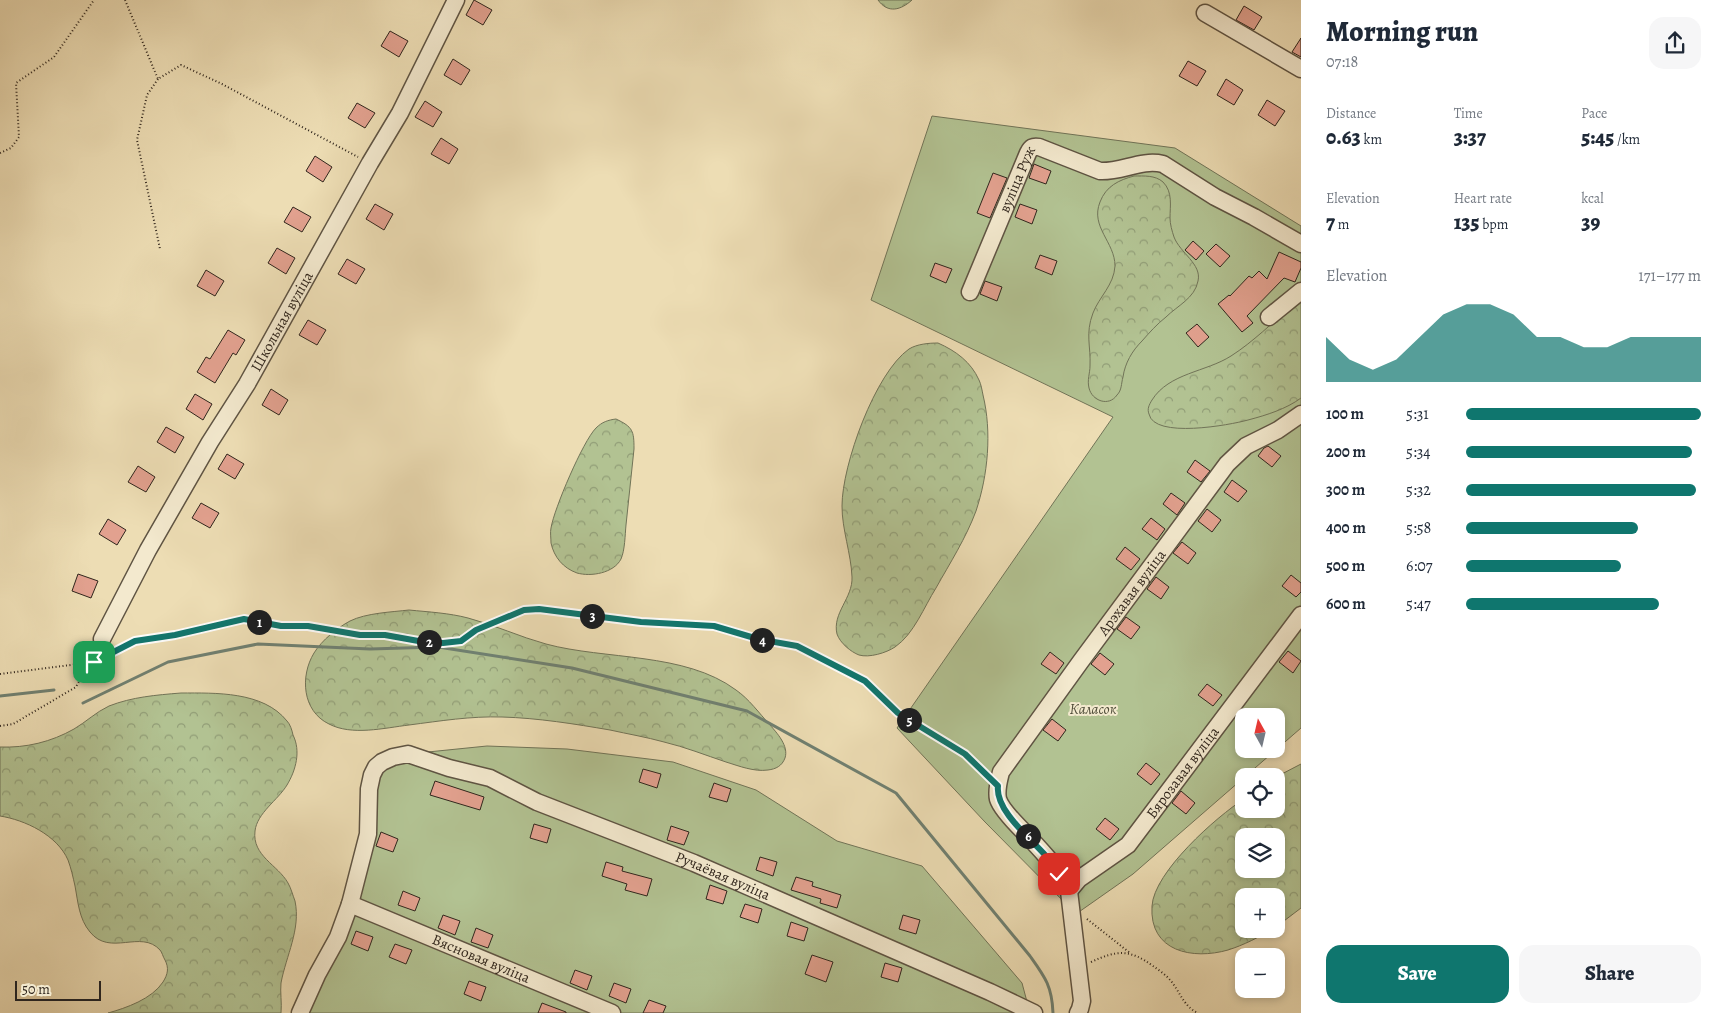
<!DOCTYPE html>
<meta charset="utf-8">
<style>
:root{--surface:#fff;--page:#f6f6f7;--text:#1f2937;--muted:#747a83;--accent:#0f766e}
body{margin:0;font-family:Alegreya,serif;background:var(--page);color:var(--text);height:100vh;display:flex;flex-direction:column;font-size:19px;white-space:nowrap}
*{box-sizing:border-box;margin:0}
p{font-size:16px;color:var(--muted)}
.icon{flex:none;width:28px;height:28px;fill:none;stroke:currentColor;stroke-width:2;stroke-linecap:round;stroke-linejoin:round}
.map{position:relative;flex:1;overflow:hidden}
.panel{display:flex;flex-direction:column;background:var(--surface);width:425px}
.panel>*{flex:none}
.needle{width:32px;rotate:352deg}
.buttons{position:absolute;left:1235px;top:708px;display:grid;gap:10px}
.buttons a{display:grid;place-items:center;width:50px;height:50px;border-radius:10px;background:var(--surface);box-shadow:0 2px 8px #0003;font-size:25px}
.scale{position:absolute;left:15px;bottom:12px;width:86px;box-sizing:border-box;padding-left:5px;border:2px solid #30261d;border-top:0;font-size:14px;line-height:18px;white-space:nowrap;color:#30261d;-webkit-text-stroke:4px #f3e9ce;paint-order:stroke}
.pin{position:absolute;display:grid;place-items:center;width:42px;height:42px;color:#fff;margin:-21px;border-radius:10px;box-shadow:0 2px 8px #0006}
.km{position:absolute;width:25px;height:25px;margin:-12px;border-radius:50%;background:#222;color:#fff;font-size:14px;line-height:25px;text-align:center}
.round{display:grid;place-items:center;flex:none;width:52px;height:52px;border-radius:15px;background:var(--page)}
.summary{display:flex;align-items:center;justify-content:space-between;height:85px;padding:0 25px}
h1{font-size:28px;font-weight:800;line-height:38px}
.figures{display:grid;grid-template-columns:repeat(3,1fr);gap:8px;height:85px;padding:5px 25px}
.figures div{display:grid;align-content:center}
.figures b{font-size:21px;font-weight:800}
.figures small{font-size:14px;font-weight:400}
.figures p{font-size:14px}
.chart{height:140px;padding:10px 25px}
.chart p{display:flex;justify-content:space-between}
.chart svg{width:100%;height:90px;margin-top:5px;fill:var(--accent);opacity:.7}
.button{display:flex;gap:10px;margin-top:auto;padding:10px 25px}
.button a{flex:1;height:58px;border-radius:15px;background:var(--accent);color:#fff;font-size:20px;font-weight:800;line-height:58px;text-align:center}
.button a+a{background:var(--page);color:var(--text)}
ul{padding:0 25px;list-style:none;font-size:16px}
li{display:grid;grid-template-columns:80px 60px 1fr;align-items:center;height:38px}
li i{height:12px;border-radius:6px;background:var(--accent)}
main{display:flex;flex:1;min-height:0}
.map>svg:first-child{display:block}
.green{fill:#b2c292;stroke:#717458;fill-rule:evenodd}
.forest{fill:url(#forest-crowns);stroke:#717458;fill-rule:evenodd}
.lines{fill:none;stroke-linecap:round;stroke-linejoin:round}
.stream{stroke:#708071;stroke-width:3}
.building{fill:#e2a18f;stroke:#30261d}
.minor-casing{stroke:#5f5443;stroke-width:19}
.path{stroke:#30261d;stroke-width:2;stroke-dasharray:1 2.5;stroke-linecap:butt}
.minor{stroke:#f3e9ce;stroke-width:16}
.route-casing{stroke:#fff;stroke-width:10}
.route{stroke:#0f766e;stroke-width:6}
.labels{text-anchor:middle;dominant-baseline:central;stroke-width:4;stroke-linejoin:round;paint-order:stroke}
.street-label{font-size:15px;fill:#30261d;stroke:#f3e9ce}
.park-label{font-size:15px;font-style:italic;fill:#504d3a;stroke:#f3e9ce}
</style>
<main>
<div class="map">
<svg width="1301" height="1013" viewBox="0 0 1301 1013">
<defs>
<pattern id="forest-crowns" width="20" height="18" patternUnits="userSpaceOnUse" patternTransform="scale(1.25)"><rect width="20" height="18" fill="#b2c292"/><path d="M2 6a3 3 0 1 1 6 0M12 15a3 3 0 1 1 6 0" fill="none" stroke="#919d77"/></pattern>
</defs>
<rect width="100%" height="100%" fill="#edddb4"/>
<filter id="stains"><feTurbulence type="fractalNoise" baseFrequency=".004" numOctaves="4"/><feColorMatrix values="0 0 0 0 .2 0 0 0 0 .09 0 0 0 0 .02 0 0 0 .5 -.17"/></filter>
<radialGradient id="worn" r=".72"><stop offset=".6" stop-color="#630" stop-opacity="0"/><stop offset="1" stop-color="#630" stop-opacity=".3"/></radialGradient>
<path class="green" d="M 932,116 L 1175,148 L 1301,226 L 1301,728 L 1133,874 L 1076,914 L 985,822 L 897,728 L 1113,417 L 871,300 ZM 1244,716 L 1276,716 L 1276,749 L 1244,749 Z
M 487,746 L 567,749 L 673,762 L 756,790 L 837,841 L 922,866 L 1022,983 L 1030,1013 L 300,1013 L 338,937 L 372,775 L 408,754 Z"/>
<path class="forest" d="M 878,0 L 912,0 C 901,10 888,14 878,0 Z
M 1134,176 C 1144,176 1155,175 1163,182 C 1173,192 1170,206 1170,218 C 1170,224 1172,231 1174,237 C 1180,253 1202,264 1198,281 C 1195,298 1177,306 1166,317 C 1157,324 1149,333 1142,341 C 1132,351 1125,363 1123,377 C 1121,384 1122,390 1117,395 C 1109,407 1092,401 1089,388 C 1087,380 1090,373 1090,366 C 1091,346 1085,334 1093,313 C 1099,297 1114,285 1115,266 C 1115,242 1090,227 1100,202 C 1106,186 1119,180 1134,176 Z
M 1301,301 L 1301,398 C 1286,409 1267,415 1248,420 C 1230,425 1154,439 1149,414 C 1147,409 1149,405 1152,400 C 1169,373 1206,372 1231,356 C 1253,342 1273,322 1293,305 Z
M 938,343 C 956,351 971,362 979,380 C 981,384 982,390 983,395 C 992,432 988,475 976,511 C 966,538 950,563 936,588 C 924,607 914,634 895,647 C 886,653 869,658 859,655 C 851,652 840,643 837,634 C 832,613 853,598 852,577 C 851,553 842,530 842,506 C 842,465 875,373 909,349 C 917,344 929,343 938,343 Z
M 616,419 C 633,427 634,431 634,449 C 631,474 629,500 626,525 C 625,535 625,550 621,559 C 614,573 591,577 577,573 C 563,568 554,557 551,543 C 551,538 550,532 551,528 C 554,509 583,441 596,428 C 602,422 608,420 616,419 Z
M 409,610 C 429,612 449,613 468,618 C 495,625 520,637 546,644 C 605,660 685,652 736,690 C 749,699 759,713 770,725 C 777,733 789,746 785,758 C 782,766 776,769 768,770 C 754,772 739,766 726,762 C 705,755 685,747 664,742 C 646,737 628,734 610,730 C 575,724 538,718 502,717 C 471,716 440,721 409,725 C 384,728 352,736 329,724 C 302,711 300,676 314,653 C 322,640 337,628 350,621 C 366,613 392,612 409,610 Z
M 181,693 C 215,693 263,691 287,721 C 290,724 292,730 293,735 C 301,751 296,770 287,785 C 278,800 257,813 255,831 C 252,856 278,865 288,883 C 291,888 293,896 295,901 C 301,929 286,956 281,983 C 280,992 282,1003 281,1013 L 108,1013 C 126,1008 152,999 163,982 C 168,974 169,968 165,960 C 163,957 162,952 160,950 C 141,929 110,957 90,932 C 79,919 78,902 75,886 C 73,877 71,868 68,860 C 57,835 25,820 0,816 L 0,747 C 26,748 51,742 74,729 C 86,722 96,712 109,706 C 132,697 156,695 181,693 Z
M 1301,764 L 1301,908 L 1276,927 L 1276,896 L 1244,896 L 1244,929 L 1273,929 C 1259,937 1244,945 1228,950 C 1193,960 1149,952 1152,906 C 1154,872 1216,817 1244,799 L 1244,809 L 1276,809 L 1276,777 ZM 1244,836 L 1276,836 L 1276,869 L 1244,869 Z"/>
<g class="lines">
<path class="stream" d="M 0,696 L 54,690
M 83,703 L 168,662 L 258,644 L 370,649 L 438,647 L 572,668 L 747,711 L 896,793 L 1030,956 C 1045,977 1052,986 1053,1013"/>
</g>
<path class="building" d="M 474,0 L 492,10 L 483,25 L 466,15 Z
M 1244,6 L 1262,17 L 1254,30 L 1236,20 Z
M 390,31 L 408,41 L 399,57 L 381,46 Z
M 1301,38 L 1301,57 L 1292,52 Z
M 453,59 L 470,70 L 461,85 L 444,75 Z
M 1188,61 L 1206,71 L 1197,86 L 1179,76 Z
M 1226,79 L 1243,90 L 1234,105 L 1217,95 Z
M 1267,100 L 1285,111 L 1275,126 L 1258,115 Z
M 425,101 L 442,112 L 433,127 L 415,117 Z
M 357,103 L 375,113 L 365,128 L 348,118 Z
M 441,138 L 458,149 L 449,164 L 431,154 Z
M 315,156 L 332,167 L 323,182 L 306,171 Z
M 1034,164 L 1051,171 L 1046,184 L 1029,178 Z
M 993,173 L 1007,178 L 990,218 L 977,213 Z
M 375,204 L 393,214 L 384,230 L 366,219 Z
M 1020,204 L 1037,210 L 1032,224 L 1015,217 Z
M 293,207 L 311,217 L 302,232 L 284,222 Z
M 1193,241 L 1204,251 L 1196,260 L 1185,250 Z
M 1216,244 L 1230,256 L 1220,267 L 1206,254 Z
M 277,248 L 295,258 L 286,274 L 268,263 Z
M 1279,252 L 1301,262 L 1301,268 L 1295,282 L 1284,278 L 1247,316 L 1253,323 L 1242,332 L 1218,304 L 1229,295 L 1230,296 L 1249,276 L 1252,278 L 1259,271 L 1267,279 Z
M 1040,255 L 1057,261 L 1052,275 L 1035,268 Z
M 347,259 L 365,269 L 356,284 L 338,274 Z
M 935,263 L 952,269 L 946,283 L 930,276 Z
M 206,270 L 224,281 L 215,296 L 197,286 Z
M 985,281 L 1002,287 L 997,301 L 980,294 Z
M 308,320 L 326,330 L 317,345 L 299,335 Z
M 1197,324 L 1209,337 L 1198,347 L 1186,333 Z
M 228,330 L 245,340 L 236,355 L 233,353 L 215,383 L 197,372 L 206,357 L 210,359 Z
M 271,389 L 288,400 L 279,415 L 262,405 Z
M 195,394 L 212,404 L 203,420 L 186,409 Z
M 166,427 L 184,437 L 175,453 L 157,442 Z
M 1268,446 L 1281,456 L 1272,467 L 1258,456 L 1264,448 Z
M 227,454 L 244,464 L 235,479 L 218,469 Z
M 1195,460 L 1210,471 L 1201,482 L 1187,472 Z
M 138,466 L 155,477 L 146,492 L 128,482 Z
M 1232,480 L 1247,491 L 1238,502 L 1224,492 Z
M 1171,493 L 1185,503 L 1177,515 L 1163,504 Z
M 201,503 L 219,513 L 210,528 L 192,518 Z
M 1207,509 L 1221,520 L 1212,532 L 1198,521 Z
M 1151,518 L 1165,529 L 1157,540 L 1142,529 Z
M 108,519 L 126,530 L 117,545 L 99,534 Z
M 1182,542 L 1196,553 L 1188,564 L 1173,553 Z
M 1125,547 L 1140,559 L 1131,570 L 1116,559 Z
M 78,574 L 98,581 L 91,598 L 72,591 Z
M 1291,575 L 1301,583 L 1301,592 L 1296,597 L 1282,586 Z
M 1156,577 L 1169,587 L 1161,599 L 1147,589 Z
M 1126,617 L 1140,627 L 1131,639 L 1117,629 Z
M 1288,651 L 1301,661 L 1293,673 L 1279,662 Z
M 1050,652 L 1064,663 L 1056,674 L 1041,664 Z
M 1100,653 L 1114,664 L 1105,675 L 1091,664 Z
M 1207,684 L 1222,695 L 1213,706 L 1198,695 Z
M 1052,719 L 1066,730 L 1058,741 L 1043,730 Z
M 1146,763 L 1160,774 L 1151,785 L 1137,774 Z
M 643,769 L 661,774 L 657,788 L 639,782 Z
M 435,781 L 484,797 L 480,810 L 430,795 Z
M 714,783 L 731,789 L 727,802 L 709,797 Z
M 1181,791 L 1195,803 L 1186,814 L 1172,803 Z
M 1105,818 L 1119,829 L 1110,840 L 1096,829 Z
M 534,824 L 551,829 L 547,843 L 530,838 Z
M 671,826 L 689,832 L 684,845 L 667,840 Z
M 381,832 L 398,839 L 393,852 L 376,846 Z
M 760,857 L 777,862 L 773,876 L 756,870 Z
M 606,862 L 623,867 L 622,871 L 652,879 L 647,896 L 625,890 L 627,884 L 602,876 Z
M 796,877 L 813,882 L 812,886 L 841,895 L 837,908 L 820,903 L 821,899 L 791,890 Z
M 710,885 L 727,891 L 723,904 L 706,899 Z
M 403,891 L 420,898 L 415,911 L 398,905 Z
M 745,904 L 762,909 L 758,923 L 740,917 Z
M 443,915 L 460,921 L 455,935 L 438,928 Z
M 903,915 L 920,920 L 916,934 L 899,929 Z
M 791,922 L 808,928 L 804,941 L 787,936 Z
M 476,928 L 493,935 L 488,948 L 471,942 Z
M 356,931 L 373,937 L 368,951 L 351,944 Z
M 395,944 L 412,950 L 406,964 L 389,957 Z
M 812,955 L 833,962 L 826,982 L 805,974 Z
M 885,963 L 902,968 L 898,982 L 881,977 Z
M 575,970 L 592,976 L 587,990 L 570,983 Z
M 469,981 L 486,987 L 481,1001 L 464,994 Z
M 614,983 L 631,989 L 626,1003 L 609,996 Z
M 649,1000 L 666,1006 L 663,1013 L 643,1013 Z
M 542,1003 L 566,1012 L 566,1013 L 538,1013 Z"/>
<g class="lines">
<g class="minor-casing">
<g id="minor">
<path d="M 1205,13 L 1301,69"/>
<path id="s1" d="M 970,292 L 1028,153 C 1031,147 1033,146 1039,147 L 1100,171 C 1122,172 1141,159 1163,164 L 1215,197 L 1254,217 L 1301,244"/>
<path d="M 1269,317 L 1301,291"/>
<path id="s2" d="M 102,639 L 148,550 L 210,442 L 247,384 L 370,163 L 400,113 L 456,0"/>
<path id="s3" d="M 1069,891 L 1079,879 L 1128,845 L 1301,615"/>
<path id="s4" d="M 350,904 L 612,1013"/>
<path id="s5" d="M 300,1013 L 317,975 L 338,937 L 350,904 L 368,834 L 369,789 L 372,775 L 376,767 L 382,762 L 393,757 L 408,754 L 449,768 L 490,778 L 537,802 L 694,863 L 990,992 L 1034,1013"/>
<path id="s6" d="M 1078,1013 L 1080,1009 L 1082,1001 L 1069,891 C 1059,868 1041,850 1024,832 C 1016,824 1001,809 998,799 C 996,790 999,780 1001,772 L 1081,661 L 1227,464 L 1246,446 L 1278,430 L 1301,414"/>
</g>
</g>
<path class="path" d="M 125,0 L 158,79 L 181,65 L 222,84 L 358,157
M 158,79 L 147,95 L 137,140 L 160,249
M 0,153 L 11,148 L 19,137 L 16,83 L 54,57 L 94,0
M 0,674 L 94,662 L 135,641 L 175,635 L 244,619 L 281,626 L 309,626 L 360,635 L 385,635 L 423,642 L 443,643 L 461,641 L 476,630 L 524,610 L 539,609 L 641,622 L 714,626 L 758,639 L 797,646 L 865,681 L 899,713 L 965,754 L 985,774
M 0,726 L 13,724 L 76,687 L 96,650
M 1087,919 L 1130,953
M 1091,962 C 1117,950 1130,949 1153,966 C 1159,970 1166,975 1171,981 C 1180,992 1184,1007 1198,1013"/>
<use href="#minor" class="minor"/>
</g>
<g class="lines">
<g class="route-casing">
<path id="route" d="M 94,662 L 135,641 L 175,635 L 244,619 L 281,626 L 308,626 L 360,635 L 385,635 L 424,642 L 443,643 L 461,641 L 476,630 L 524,610 L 539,609 L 641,622 L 714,626 L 758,639 L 797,646 L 865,681 L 898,713 L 965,754 L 998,786 C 995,810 1030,838 1045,855 C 1051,861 1055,868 1059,874"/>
</g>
<use href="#route" class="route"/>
</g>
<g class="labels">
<g class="street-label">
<text stroke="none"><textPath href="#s1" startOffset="122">вуліца Руж</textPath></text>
<text stroke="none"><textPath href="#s2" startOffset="365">Школьная вуліца</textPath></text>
<text stroke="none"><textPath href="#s6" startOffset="490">Арэхавая вуліца</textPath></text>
<text stroke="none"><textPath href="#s3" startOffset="166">Бярозавая вуліца</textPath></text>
<text stroke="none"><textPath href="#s5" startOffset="634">Ручаёвая вуліца</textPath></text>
<text stroke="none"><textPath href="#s4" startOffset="142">Вясновая вуліца</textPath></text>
</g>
<g class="park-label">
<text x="1093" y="709">Каласок</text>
</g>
</g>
<rect width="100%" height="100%" filter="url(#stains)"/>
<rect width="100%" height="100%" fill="url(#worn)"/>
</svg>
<div class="buttons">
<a><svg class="needle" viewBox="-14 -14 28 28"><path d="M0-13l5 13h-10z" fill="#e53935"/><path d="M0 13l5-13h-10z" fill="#747a83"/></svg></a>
<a><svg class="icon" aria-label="locate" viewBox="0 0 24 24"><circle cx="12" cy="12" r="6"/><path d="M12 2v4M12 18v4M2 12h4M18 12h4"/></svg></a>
<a><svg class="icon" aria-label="layers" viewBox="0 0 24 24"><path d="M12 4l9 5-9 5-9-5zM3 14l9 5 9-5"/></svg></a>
<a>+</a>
<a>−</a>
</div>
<div class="scale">50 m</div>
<div class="pin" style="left:94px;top:662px;background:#1e9e55"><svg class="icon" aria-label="arrive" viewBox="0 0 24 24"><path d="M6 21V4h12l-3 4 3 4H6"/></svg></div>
<div class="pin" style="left:1059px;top:874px;background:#d93025"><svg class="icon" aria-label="check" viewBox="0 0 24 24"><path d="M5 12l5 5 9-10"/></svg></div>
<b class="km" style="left:259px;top:622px">1</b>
<b class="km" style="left:429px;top:642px">2</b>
<b class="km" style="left:592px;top:616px">3</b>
<b class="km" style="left:762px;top:640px">4</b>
<b class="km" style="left:909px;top:720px">5</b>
<b class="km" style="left:1028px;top:836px">6</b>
</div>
<section class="panel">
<div class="summary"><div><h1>Morning run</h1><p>07:18</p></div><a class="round"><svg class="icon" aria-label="share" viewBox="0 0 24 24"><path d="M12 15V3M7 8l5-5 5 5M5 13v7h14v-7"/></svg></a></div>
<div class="figures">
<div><p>Distance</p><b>0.63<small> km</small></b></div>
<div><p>Time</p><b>3:37</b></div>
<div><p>Pace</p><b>5:45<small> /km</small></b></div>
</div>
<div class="figures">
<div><p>Elevation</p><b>7<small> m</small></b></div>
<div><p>Heart rate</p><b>135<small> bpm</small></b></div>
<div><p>kcal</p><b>39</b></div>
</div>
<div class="chart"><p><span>Elevation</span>171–177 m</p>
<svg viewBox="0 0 160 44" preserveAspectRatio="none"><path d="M0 44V22L10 33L20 38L30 33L40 22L50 11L60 6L70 6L80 11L90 22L100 22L110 27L120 27L130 22L140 22L150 22L160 22V44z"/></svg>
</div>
<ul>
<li><b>100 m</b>5:31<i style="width:100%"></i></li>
<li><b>200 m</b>5:34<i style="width:96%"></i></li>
<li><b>300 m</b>5:32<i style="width:98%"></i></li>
<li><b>400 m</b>5:58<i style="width:73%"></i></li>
<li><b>500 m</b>6:07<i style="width:66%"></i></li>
<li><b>600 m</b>5:47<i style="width:82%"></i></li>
</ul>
<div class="button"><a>Save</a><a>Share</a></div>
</section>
</main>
